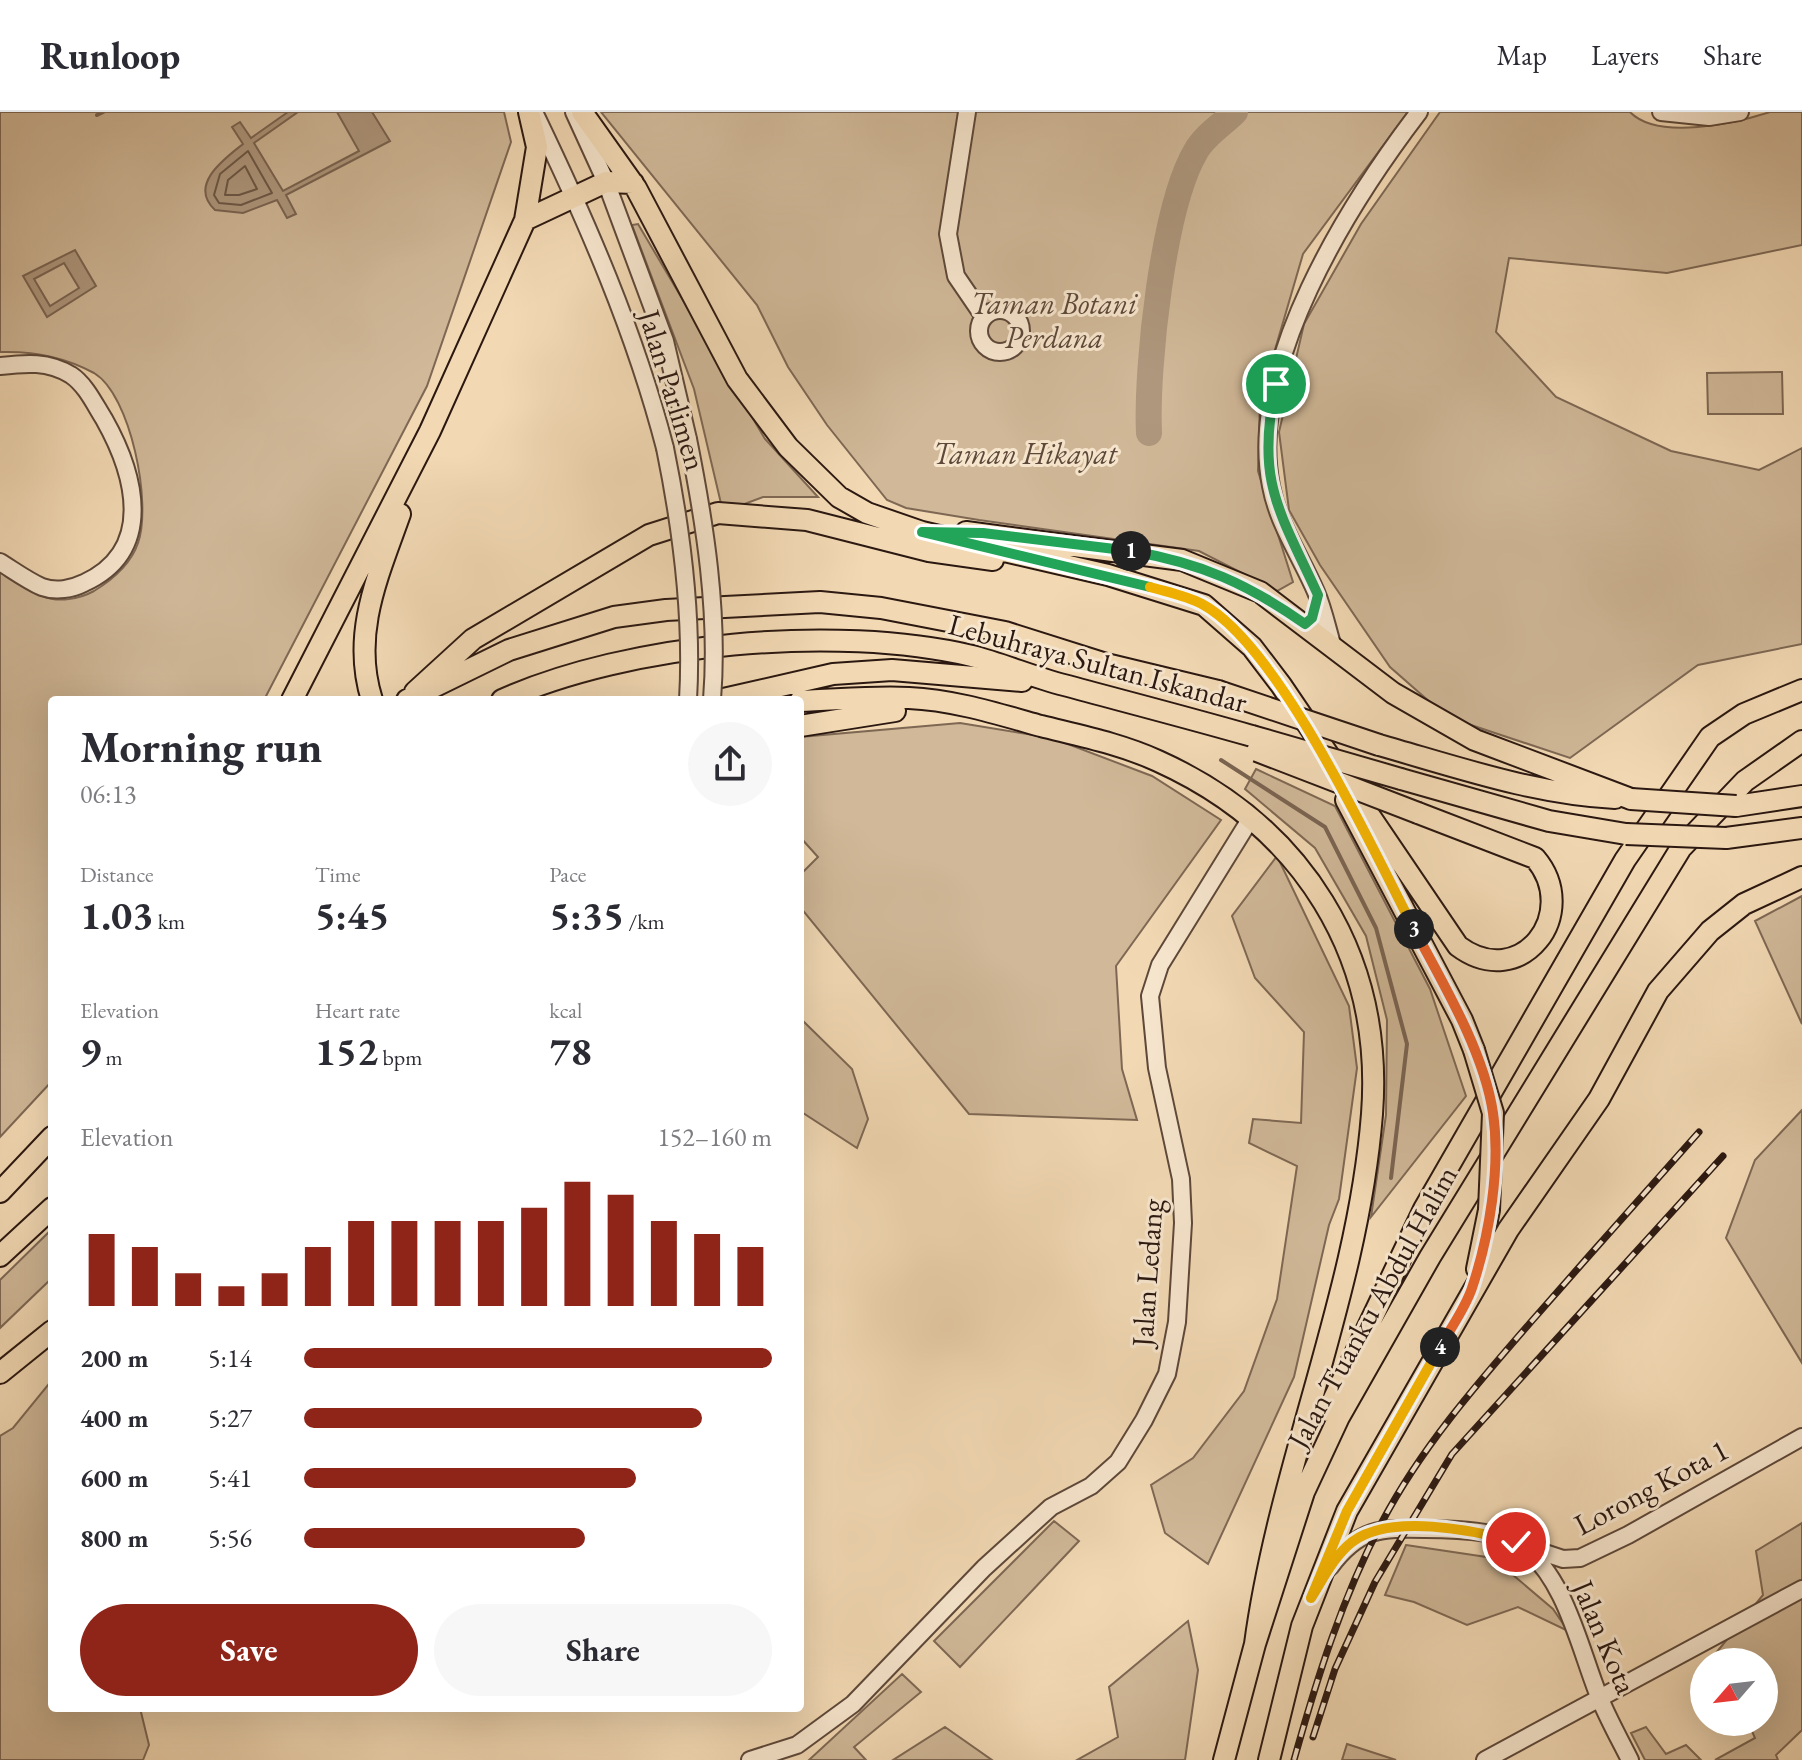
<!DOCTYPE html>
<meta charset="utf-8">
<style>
:root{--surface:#fff;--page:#f7f7f7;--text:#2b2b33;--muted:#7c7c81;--line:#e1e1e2;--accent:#8f2418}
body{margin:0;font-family:"EB Garamond",serif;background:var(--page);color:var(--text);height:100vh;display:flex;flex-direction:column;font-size:30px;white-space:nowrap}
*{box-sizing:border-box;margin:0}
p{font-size:26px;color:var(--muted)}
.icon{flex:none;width:44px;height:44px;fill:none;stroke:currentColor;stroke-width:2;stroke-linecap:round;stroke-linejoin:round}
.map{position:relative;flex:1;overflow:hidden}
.drawer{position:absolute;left:48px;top:584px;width:756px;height:1016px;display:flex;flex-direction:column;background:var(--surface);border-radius:8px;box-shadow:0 8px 32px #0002}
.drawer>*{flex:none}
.needle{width:52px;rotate:242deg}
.controls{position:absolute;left:1690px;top:1536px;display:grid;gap:16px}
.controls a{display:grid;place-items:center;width:88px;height:88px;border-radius:50%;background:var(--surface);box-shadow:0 8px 32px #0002;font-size:40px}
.pin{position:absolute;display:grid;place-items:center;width:68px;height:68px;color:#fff;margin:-34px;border:4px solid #fff;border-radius:50%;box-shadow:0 2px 8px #0007}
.km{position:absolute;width:40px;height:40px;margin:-20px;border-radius:50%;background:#222;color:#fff;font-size:22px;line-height:40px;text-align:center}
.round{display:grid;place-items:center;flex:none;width:84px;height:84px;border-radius:42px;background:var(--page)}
.head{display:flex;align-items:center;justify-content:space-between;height:136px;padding:0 32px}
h1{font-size:44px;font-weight:700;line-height:60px}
.metrics{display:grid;grid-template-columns:repeat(3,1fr);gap:12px;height:136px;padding:8px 32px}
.metrics div{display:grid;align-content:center}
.metrics b{font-size:40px;font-weight:700}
.metrics small{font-size:22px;font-weight:400}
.metrics p{font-size:22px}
.chart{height:224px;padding:16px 32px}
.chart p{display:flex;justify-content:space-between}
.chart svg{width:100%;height:144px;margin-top:8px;stroke:var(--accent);stroke-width:6}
.button{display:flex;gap:16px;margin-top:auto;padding:16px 32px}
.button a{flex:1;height:92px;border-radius:48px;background:var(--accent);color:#fff;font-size:32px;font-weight:700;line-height:92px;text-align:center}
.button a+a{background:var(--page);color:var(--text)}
ul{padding:0 32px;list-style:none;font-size:26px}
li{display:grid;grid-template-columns:128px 96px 1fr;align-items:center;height:60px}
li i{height:20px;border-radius:10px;background:var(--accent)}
header{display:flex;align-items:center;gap:48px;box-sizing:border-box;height:112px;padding:0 40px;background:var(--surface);border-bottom:2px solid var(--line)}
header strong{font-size:38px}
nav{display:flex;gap:44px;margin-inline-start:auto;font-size:28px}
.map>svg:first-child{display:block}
.green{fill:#d0b898;stroke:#7e6854;stroke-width:2}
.water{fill:#ae977d;stroke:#7a6452;stroke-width:2;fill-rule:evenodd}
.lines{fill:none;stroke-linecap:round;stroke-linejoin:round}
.shore{stroke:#6c5847;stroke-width:2}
.stream{stroke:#7a6452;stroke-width:4}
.river{stroke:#ae977d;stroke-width:26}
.minor-casing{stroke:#5d483a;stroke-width:20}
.major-casing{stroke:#2b1811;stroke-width:24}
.minor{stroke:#f7e6ce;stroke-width:16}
.major{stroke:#f2d9b4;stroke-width:20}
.rail-casing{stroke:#2b1811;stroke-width:7}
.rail{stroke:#f7e6ce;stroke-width:4;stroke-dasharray:12;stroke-linecap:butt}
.minor-bridge-casing{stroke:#5d483a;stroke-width:20;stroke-linecap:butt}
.major-bridge-casing{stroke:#2b1811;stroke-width:24;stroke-linecap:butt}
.minor-bridge{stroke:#f7e6ce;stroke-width:16}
.major-bridge{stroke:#f2d9b4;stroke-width:20}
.split-1-casing{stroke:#fff;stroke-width:16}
.split-2-casing{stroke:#fff;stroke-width:16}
.split-3-casing{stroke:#fff;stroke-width:16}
.split-4-casing{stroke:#fff;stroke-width:16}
.split-5-casing{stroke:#fff;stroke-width:16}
.split-1{stroke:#22a559;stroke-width:10}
.split-2{stroke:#22a559;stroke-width:10}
.split-3{stroke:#f5b400;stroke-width:10}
.split-4{stroke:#f0652b;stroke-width:10}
.split-5{stroke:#f5b400;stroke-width:10}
.labels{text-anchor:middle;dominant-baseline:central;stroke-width:6;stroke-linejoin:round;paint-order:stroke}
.park-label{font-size:30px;font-style:italic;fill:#5d483a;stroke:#f7e6ce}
.street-label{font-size:30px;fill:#2b1811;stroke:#f7e6ce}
</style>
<header>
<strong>Runloop</strong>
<nav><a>Map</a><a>Layers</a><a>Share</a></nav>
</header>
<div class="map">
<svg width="1802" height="1648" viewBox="0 0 1802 1648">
<rect width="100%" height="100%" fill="#f2d9b4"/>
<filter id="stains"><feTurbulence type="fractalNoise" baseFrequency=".0025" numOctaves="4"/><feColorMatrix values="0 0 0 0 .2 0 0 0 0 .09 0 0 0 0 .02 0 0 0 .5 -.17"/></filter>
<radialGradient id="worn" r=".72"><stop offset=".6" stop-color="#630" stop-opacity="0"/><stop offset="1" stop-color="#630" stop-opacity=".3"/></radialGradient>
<path class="green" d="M 0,0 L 504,0 L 511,30 L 427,274 L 264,588 L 52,588 L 52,969 L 0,1025 L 0,459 C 13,467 27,479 42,484 C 59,491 79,487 94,479 C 112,468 131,452 138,431 C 152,392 131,283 94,261 C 65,245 32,239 0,240 Z
M 601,0 L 1408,0 L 1303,142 L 1260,289 L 1258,359 L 1293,470 L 1277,479 L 1199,439 L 979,408 L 906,396 L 887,388 L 827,313 L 788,255 L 757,193 Z
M 1440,0 L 1630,0 C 1658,29 1736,11 1770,0 C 1779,0 1793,0 1802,0 L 1802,133 L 1667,161 L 1509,146 L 1496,220 L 1556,285 L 1671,339 L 1759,358 L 1802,336 L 1802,532 L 1698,553 L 1570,646 L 1447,605 L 1390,555 L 1320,453 L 1289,398 L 1279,320 L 1304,212 L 1361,112 Z
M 638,112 L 765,327 L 818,385 L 763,385 L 723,400 L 694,277 L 632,113 Z
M 1782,260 L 1783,302 L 1708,302 L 1707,261 Z
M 960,611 L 1052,626 L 1152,664 L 1221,708 L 1116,854 L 1122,957 L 1137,1008 L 969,1002 L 800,795 L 800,763 L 818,745 L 800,725 L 800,625 Z
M 1256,657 L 1335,694 L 1430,877 L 1466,984 L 1371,1105 L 1386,1003 L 1387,908 L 1366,824 L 1315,736 L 1245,677 Z
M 1277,744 L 1349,894 L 1357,956 L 1339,1087 L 1329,1113 L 1294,1265 L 1208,1452 L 1165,1421 L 1151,1373 L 1193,1346 L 1244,1279 L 1277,1187 L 1297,1054 L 1249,1031 L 1253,1007 L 1301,1011 L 1304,920 L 1255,866 L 1232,804 Z
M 1802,784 L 1802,912 L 1755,809 Z
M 800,906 L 852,957 L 868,1007 L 857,1036 L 800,999 Z
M 1802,998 L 1802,1251 L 1726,1126 L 1755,1048 Z
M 52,1117 L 52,1166 L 0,1216 L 0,1168 Z
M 52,1268 L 52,1596 L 140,1596 L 149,1633 L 143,1648 L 0,1648 L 0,1324 L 13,1316 Z
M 1054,1409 L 1079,1429 L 960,1555 L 934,1529 Z
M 1802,1411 L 1802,1618 L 1776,1643 L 1778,1648 L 1715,1648 L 1755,1626 L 1748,1610 L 1764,1610 L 1764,1550 L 1720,1550 L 1716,1541 L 1763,1483 L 1756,1439 Z
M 1406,1433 L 1493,1446 L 1553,1497 L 1568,1519 L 1518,1495 L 1467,1513 L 1414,1490 L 1385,1483 Z
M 1188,1509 L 1198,1558 L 1185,1648 L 1077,1648 L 1118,1625 L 1109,1575 Z
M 902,1562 L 921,1580 L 854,1635 L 866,1648 L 809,1648 Z
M 945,1615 L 992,1648 L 893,1648 Z
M 1646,1615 L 1666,1642 L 1686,1633 L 1701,1648 L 1645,1648 L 1631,1621 Z
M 1347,1632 L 1396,1648 L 1342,1648 Z"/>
<path class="water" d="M 288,0 L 298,0 L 254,31 L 283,79 L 359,39 L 337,0 L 372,0 L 390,29 L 286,83 L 296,102 L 287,106 L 277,88 L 243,101 L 215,98 C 188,73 224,47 243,32 L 232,15 L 240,10 L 251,26 Z
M 75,138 L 96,174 L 47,205 L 23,164 ZM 64,151 L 79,176 L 50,194 L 34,167 Z"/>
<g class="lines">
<path class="shore" d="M 248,39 L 272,81 L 241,93 L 219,91 L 214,83 L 220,62 Z
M 245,54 L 257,77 L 239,83 L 225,83 L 228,68 Z"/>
<path class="stream" d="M 97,3 L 103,0
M 1221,648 L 1325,715 L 1376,816 L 1407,932 L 1391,1066"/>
<path class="river" d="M 1149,321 C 1146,255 1163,94 1196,39 C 1204,24 1223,12 1235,0"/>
<g class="minor-casing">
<path id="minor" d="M 574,0 L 606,70 L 665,229 L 688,327
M 967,0 L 948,122 L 956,164 L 984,205
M 1661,0 L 1709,5 L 1740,0
M 535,2 C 587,110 635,220 665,336
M979 219a21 21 0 1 1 42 0a21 21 0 1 1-42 0Z
M 0,254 C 26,251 48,249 71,263 C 86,273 95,293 104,307 C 135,362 156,438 84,471 C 72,477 56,480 42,475 C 28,469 13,458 0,450
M 1332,532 C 1327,515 1323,496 1316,480 C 1301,445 1278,412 1271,374 C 1247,253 1348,93 1419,0
M 1527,1435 L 1563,1447 L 1580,1446 L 1628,1423 L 1802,1325
M 1330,1455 C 1359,1416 1380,1416 1425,1417 C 1450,1417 1500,1418 1521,1433 C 1565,1465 1579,1534 1598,1582 C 1607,1605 1619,1626 1630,1648
M 750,1648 L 797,1633 L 853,1592 L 984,1456 L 1051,1395 L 1091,1374 L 1118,1350 L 1144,1308 L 1167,1262 L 1177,1210 L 1183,1111 L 1181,1067 L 1157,956 L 1150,884 L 1160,853 L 1251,706
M 1485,1648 L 1802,1477"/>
</g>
<g class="major-casing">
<path id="major" d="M 582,0 L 636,76 L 737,267 L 788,335 L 839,385 L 867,401 L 922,420 L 1108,463 L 1204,493 L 1252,535 L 1281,573 L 1458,834 C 1521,881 1582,801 1535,746 L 1418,701
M 525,108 L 606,70 L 633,71
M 966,420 L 1182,448 L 1260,480 L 1393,581 L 1475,628 L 1631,687
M 415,580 L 473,527 L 649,423 L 718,401 L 807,408 L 929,439 L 993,448
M 292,588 L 430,319 L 525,108 L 537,35 L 529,0
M 372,588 C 351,522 378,464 400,402
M 407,588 L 509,538 L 614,505 L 666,498 L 820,490 L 881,496 L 1005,520 L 1106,552 L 1218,579
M 502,588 C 629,531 835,512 972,544 C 1003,552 1033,565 1064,573 C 1127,590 1189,606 1252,624
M 719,588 L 833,562 L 892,558 L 1022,569
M 800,589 C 836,588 873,584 909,586 C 954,588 998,602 1041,614 C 1081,624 1121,632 1158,649 C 1302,714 1384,843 1372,1002 C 1358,1182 1279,1353 1255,1532
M 800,614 L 895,599
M 1379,633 C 1457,655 1534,682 1615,686
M 1401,667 L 1549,709 L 1626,722
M 1346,688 L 1462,908 L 1474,938
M 1736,694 L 1802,684
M 1726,726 L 1802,716
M 0,1080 L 52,1025
M 0,1144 L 52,1096
M 1477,1157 L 1489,1098
M 0,1261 L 52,1219
M 1328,1299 L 1424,1097 L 1625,748 L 1710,625 L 1744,602 L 1802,578
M 1224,1648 L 1255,1532 L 1304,1380 L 1339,1305 L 1430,1145 L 1681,736 L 1745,669 L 1802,629
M 1269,1648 L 1302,1514 L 1347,1399 L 1508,1118 L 1599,987 L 1658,879 L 1710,819 L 1744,792 L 1802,765"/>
</g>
<use href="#minor" class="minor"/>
<use href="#major" class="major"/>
<g class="rail-casing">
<path id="rail" d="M 1313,1625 L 1335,1557 L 1375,1470 L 1452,1342 L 1723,1044
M 1294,1648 C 1317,1566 1342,1486 1382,1410 C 1421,1336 1476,1273 1530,1211 C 1586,1147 1642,1084 1699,1020"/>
</g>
<use href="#rail" class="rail"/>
<g class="minor-bridge-casing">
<path id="minor-bridge" d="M 688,327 C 705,412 719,500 712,588
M 665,336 C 682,419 693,503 688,588"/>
</g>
<g class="major-bridge-casing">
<path id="major-bridge" d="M 1218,579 L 1379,633
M 1252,624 L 1401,667
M 1257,639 L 1418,701
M 1631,687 L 1736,694
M 1626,722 L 1726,726
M 1474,938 L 1493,1001 L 1489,1098"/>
</g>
<use href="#minor-bridge" class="minor-bridge"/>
<use href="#major-bridge" class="major-bridge"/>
</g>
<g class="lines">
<g class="split-1-casing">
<path id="split-1" d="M 1131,439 C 1201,451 1248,472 1305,512 L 1312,506 L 1318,483 C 1279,398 1255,369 1276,272"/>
</g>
<g class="split-2-casing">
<path id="split-2" d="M 1131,439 L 983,421 L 922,420 L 1150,475"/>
</g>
<g class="split-3-casing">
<path id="split-3" d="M 1150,475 C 1167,480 1187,484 1202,492 C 1279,533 1372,736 1414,817"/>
</g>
<g class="split-4-casing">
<path id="split-4" d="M 1414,817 C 1443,871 1484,940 1493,1001 C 1501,1056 1489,1125 1472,1176 C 1465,1197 1450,1217 1440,1235"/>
</g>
<g class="split-5-casing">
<path id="split-5" d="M 1440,1235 L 1347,1399 L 1311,1486 C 1323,1467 1334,1444 1352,1430 C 1390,1401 1473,1418 1516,1430"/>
</g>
<use href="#split-1" class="split-1"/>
<use href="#split-2" class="split-2"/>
<use href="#split-3" class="split-3"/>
<use href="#split-4" class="split-4"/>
<use href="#split-5" class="split-5"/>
</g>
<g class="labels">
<g class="park-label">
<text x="1054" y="191">Taman Botani<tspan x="1054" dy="34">Perdana</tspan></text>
<text x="1025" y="341">Taman Hikayat</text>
</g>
<g class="street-label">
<text transform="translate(673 278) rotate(73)">Jalan Parlimen</text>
<text transform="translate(1098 551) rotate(15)">Lebuhraya Sultan Iskandar</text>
<text transform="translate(1147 1161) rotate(-86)">Jalan Ledang</text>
<text transform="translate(1372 1195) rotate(-61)">Jalan Tuanku Abdul Halim</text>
<text transform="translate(1651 1375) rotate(-28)">Lorong Kota 1</text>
<text transform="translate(1605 1525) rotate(67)">Jalan Kota</text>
</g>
</g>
<rect width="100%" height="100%" filter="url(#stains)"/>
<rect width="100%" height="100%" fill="url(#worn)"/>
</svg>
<div class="controls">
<a><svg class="needle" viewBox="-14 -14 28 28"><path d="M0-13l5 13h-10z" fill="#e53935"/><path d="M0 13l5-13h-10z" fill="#7c7c81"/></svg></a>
</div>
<div class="pin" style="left:1276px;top:272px;background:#1e9e55"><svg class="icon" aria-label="arrive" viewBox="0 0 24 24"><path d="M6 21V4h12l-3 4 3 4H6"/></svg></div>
<div class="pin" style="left:1516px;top:1430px;background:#d93025"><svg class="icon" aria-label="check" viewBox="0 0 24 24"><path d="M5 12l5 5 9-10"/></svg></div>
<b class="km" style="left:1131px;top:439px">1</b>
<b class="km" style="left:1414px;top:817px">3</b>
<b class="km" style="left:1440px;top:1235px">4</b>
<section class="drawer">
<div class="head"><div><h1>Morning run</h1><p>06:13</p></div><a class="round"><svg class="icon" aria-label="share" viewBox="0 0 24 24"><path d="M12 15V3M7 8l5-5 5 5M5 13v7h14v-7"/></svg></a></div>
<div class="metrics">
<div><p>Distance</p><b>1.03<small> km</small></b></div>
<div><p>Time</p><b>5:45</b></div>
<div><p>Pace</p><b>5:35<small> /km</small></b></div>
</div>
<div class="metrics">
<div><p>Elevation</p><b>9<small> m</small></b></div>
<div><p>Heart rate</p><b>152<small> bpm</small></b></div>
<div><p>kcal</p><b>78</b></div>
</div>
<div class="chart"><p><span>Elevation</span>152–160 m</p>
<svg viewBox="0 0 160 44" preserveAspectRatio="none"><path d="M5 44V22M15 44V26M25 44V34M35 44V38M45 44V34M55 44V26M65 44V18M75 44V18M85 44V18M95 44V18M105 44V14M115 44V6M125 44V10M135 44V18M145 44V22M155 44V26"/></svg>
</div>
<ul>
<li><b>200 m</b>5:14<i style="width:100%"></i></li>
<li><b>400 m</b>5:27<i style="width:85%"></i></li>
<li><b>600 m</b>5:41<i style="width:71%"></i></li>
<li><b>800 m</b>5:56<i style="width:60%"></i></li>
</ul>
<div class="button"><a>Save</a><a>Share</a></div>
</section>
</div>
